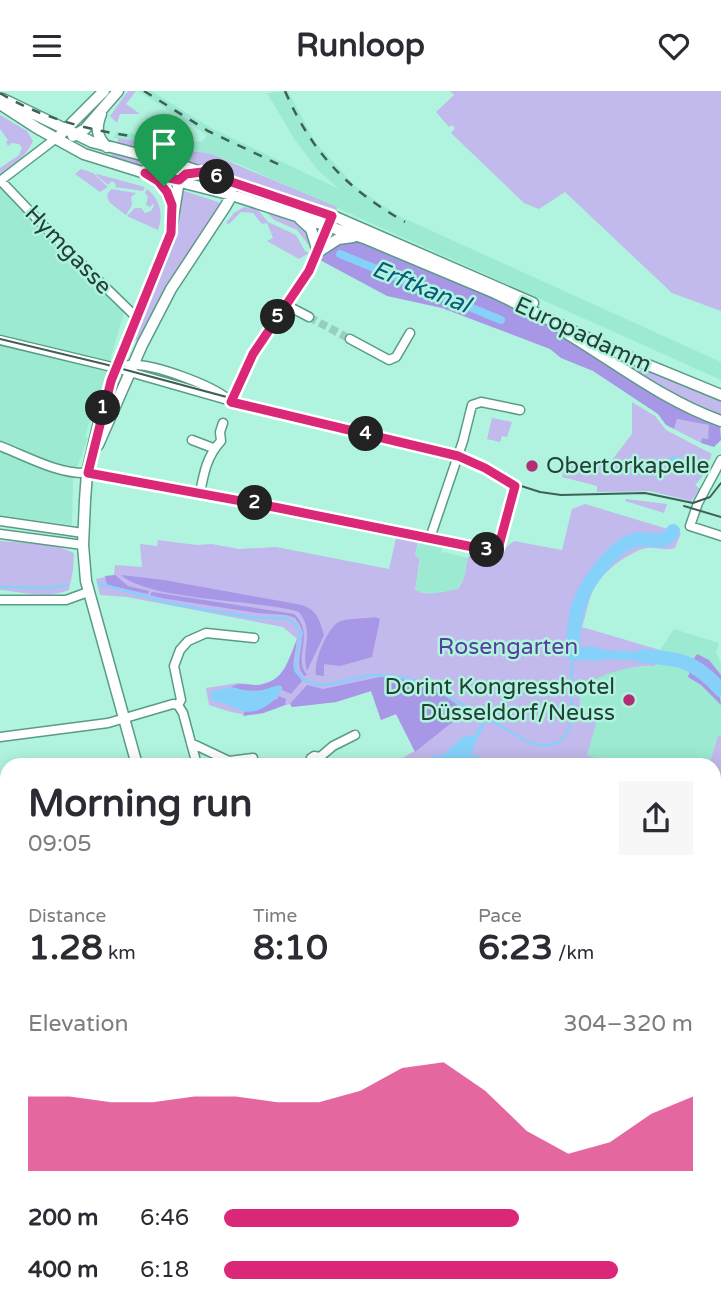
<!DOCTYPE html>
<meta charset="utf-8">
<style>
:root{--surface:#fff;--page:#f7f7f7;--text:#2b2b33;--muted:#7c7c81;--accent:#db2777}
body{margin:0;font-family:"Varela Round",sans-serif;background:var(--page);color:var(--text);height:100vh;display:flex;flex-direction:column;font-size:26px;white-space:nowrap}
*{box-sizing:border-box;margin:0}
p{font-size:23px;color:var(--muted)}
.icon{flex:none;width:38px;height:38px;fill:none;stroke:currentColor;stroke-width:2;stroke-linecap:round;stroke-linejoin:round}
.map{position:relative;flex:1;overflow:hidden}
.side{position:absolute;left:0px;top:667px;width:721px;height:555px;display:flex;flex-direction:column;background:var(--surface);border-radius:21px 21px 0 0;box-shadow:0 4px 18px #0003}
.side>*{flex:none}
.pin{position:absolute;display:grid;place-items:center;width:60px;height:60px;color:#fff;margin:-72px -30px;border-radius:50% 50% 50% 0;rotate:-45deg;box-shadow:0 0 7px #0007}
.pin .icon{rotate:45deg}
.km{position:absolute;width:35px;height:35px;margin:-18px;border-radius:50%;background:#222;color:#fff;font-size:19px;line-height:35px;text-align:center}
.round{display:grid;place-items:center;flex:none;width:74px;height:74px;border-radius:0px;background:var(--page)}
.head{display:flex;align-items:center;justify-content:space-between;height:119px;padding:0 28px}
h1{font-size:38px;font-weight:700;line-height:52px}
.stats{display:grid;grid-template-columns:repeat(3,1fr);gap:10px;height:119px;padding:7px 28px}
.stats div{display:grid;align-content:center}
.stats b{font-size:35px;font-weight:700}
.stats small{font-size:19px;font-weight:400}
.stats p{font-size:19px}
.chart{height:196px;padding:14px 28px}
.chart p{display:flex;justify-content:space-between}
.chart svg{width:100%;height:126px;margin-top:7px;fill:var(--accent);opacity:.7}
ul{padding:0 28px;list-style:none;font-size:23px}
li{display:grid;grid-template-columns:112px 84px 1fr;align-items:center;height:52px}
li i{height:18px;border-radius:9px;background:var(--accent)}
header{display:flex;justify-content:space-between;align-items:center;height:91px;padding:0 28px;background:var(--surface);font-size:32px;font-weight:700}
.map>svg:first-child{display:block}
.built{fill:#9cead2}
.green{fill:#c2b9ec}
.forest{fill:#a896e7;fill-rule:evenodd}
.water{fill:#86d1f9}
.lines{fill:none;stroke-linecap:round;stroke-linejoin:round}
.stream{stroke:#86d1f9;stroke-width:2.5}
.canal{stroke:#86d1f9;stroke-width:8}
.river{stroke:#86d1f9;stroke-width:14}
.minor-tunnel{stroke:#94d0bd;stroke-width:8;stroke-dasharray:8 4;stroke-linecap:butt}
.minor-casing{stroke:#5a9b88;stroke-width:11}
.major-casing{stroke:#5a9b88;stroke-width:13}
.minor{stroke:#fff;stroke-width:8}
.major{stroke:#fff;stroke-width:10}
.tram{stroke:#3e6156;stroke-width:2}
.rail{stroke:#3e6156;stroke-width:2.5;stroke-dasharray:9 9;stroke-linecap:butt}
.route-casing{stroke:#fff;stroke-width:14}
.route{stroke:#db2777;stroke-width:9}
.poi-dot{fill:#b22d73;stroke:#b0f4df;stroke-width:2.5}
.labels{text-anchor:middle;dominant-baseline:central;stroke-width:5;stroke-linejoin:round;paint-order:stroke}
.street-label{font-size:23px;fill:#233f36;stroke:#b0f4df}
.poi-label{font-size:23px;fill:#233f36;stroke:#b0f4df;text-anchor:start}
.park-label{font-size:23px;fill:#5a3e9c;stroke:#b0f4df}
.water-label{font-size:24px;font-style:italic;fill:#085a7b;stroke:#b0f4df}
</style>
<header><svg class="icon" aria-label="menu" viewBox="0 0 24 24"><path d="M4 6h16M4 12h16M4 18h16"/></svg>Runloop<svg class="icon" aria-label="heart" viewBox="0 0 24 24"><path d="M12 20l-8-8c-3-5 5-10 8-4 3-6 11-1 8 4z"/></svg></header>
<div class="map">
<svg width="721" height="1221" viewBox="0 0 721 1221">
<rect width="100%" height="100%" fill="#b0f4df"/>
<path class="built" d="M 138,0 L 151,0 L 213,38 L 339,98 L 317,78 L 295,49 L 267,2 L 288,0 L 315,51 L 354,94 L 380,113 L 401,126 L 721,271 L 721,289 L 239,73 L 187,57 L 113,47 L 117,41 L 202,51 L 207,44 Z
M 0,88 L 125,218 L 93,329 L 90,330 L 85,346 L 88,347 L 73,387 L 72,434 L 0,424 Z
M 419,450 L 438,454 L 442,457 L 441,464 L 443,461 L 468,467 L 464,488 L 457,498 L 435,502 L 418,501 L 415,499 L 421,468 L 415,465 Z
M 674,538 L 719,552 L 716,561 L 721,572 L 721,645 L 718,645 L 709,674 L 616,674 L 587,664 L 579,624 L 581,596 L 599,585 L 618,578 L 655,575 L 660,559 Z"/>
<path class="green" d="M 128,0 L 136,0 L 126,13 L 140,23 L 120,23 L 117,32 L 110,25 Z
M 450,0 L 721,0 L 721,220 L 672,202 L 565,101 L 539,118 L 524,112 L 451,42 L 455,37 L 452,34 L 449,36 L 436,21 L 454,4 Z
M 0,24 L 27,40 L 33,50 C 28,64 12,74 0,82 L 0,77 L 19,64 L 22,57 L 19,53 L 12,52 L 8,55 L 6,51 L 8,49 L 0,38 Z
M 118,47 L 211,63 L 337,116 L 337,119 L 166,63 L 118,53 Z
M 112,62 L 176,76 L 171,84 L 110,67 Z
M 81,78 L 93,82 L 108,96 L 100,101 L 75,83 Z
M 96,84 L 97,83 L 145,96 L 143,100 L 115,96 L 116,93 L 112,90 L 108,94 Z
M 111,98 L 136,102 L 131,106 L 132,114 L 126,124 L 109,111 L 107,104 Z
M 147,98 C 162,110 163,126 158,139 L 127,125 L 135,117 L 141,117 L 145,122 L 151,120 L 154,115 L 153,113 L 150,116 L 146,114 L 148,106 L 145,102 Z
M 181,99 L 221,112 L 165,201 L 140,249 L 131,250 Z
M 244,116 L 257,118 L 268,131 L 296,144 L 305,160 L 309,162 L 299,168 L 267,150 L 273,147 L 267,132 L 262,133 L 253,122 L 241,121 L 229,133 L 226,132 L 234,122 Z
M 265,119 C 291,128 302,125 312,153 L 310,156 L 297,139 L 274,129 Z
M 604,260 L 721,308 L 721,325 C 678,309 641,286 604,260 Z
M 632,311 L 655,325 L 666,339 L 712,363 L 702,386 L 695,394 L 700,398 L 691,410 L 650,400 L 597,401 L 597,395 L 562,386 L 566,373 L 588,377 L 612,369 L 632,343 Z
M 492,327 L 512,331 L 507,346 L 502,345 L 500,351 L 487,348 Z
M 677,328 L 710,334 L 708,348 L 702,347 L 701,352 L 674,338 Z
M 626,408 L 667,413 L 664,422 L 625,410 Z
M 585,413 L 681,442 L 675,457 C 664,461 654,454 643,458 C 626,463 601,482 593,499 C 588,510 586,524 582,536 L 660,559 L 655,575 C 627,575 605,581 581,596 L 579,624 L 597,629 L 587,664 L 616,674 L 389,674 L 415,660 L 396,623 L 381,629 L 371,600 L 336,611 L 292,616 L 290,613 C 281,615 273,619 264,622 C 244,627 228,620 209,614 L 206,597 L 238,592 L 258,594 L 274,589 L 283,582 L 297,548 L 283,536 L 127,506 L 100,504 L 96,488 L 114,484 L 115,474 L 142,476 L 140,453 L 157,455 L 158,449 L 197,454 L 212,453 L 239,458 L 276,456 L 389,478 L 396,447 L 418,450 L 415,465 L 420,468 L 415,499 C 427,506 444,500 458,498 L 464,488 L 468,466 L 473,464 L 488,467 L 490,462 L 500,461 L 514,450 L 562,459 L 572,418 Z
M 0,450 L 54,454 L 74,462 L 73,479 L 69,499 C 49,508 22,501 0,499 Z
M 718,645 L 721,645 L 721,736 L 714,738 L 714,674 L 709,674 Z
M 721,855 L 721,892 L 714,895 L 714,857 Z
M 7,879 L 7,959 L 0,962 L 0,880 Z
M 714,900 L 721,920 L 721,942 L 714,944 Z
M 310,1215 L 310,1214 L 479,1215 L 455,1221 L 312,1221 Z"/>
<path class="forest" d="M 350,149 C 378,154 408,169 434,181 C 485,203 535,225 582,254 C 603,267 622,284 643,297 C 667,313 693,325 720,334 L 721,349 L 714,356 L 701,352 L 702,347 L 708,348 L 709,334 L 677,328 L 674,338 L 666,334 L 658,323 L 593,280 L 561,267 L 550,258 L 442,217 L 387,205 L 320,169 L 334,154 ZM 341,161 L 502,226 L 501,231 L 339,165 Z
M 115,484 L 128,495 L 149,500 L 148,503 L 107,494 L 105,485 Z
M 121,484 L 164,489 L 302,514 C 317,519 320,530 324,544 L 307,580 C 300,558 316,543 299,521 C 257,508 150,510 121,484 Z
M 152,501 L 294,523 C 316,544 292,565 307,584 L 304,585 L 300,579 L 299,570 L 303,542 L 300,534 L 295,527 L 287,524 L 257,522 L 161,507 L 150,504 Z
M 375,526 L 380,528 L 372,566 L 340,575 L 324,573 L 324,585 L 316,584 C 313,571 328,534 341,530 C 348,527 366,528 375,526 Z
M 297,548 L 293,575 L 302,590 L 291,603 L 282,599 L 282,595 C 274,595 270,598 263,599 C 252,601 242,599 231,596 C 241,590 247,595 259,594 C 284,591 289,568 297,548 Z
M 697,563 L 709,569 L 721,584 L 721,591 L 701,572 L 693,569 Z
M 691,577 C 704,584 721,597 721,614 L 701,594 L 688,586 Z
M 380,586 C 406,585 447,601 465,621 L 415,661 L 396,623 L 381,629 L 371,600 L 336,611 L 292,616 L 290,613 L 307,594 L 323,598 Z
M 279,605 L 286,608 L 285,614 L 263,622 L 243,625 L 245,620 L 277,608 Z"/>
<path class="water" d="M667 373a8 8 0 1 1 16 0a8 8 0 1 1-16 0Z
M 578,555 L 585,558 L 659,562 L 657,570 L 577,567 Z
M 693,569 L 701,572 L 721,591 L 721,605 L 710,591 L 691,577 Z
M 279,594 L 282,599 C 275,611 256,626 240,619 C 231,615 224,612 213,610 L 210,604 L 212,600 L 231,596 L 247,600 L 260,600 Z
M 479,635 L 483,638 L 475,651 L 474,658 L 471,663 L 479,665 L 478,674 L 426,674 L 435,663 L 440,666 L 464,645 L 475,644 Z"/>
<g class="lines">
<path class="stream" d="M 98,492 L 173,513 L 256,527 L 283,527 L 293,531 L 301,541 L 295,579 C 315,609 348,584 376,584 C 395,583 412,588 430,595 L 532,653 C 553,657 565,653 571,632 L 572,562
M 0,496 L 51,497 L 67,494
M 479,640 L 487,628"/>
<path class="canal" d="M 340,163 L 501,229
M 714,742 L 721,741
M 0,876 L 7,874"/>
<path class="river" d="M 597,563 L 572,562 C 574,520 579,499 608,468 C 615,460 624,452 635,449 C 650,445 663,457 673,440
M 641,565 C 680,567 695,570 721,599"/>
<path class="minor-tunnel" d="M 309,226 L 350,248"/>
<g class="minor-casing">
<path id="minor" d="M 0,90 L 55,48
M 1,90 L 60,152 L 136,226
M 286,214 L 309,226
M 350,248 L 389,269 L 396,266 L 410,242
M 0,249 L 112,276 L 273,322 L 458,365 L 485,377 L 515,395 L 499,456 L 493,460 L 279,417 L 87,382 C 58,383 28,366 0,355
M 129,274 C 152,272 209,293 228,308
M 231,311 L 253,263 L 309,180 L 333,125
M 192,349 L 213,357
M 721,369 L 698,412 L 690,435 L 721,445
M 200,402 C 204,381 207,365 221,350 L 220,341 L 223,332
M 0,430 L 83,442
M 0,443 L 83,454
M 430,447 L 463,350 L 472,314 L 481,311 L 520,319
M 0,509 L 66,509 L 88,501
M 0,646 L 108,632 L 173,613 L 178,614
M 191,652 L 229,670 L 253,667 L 255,674
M 320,666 L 333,655 L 355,644
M 197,674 L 183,622 L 178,614 L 181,609 L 174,575 L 180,559 L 188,550 L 206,542 L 254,547
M 309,674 L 311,667 L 314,665 L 320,666 L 322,674
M 0,745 L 7,744
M 0,847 L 7,846
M 0,965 L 7,961
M 714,1032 L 721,1030
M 0,1038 L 7,1040
M 714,1065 L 721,1081
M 0,1187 L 7,1189
M 542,1214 L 544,1221"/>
</g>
<g class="major-casing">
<path id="major" d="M 3,8 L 92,51 L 180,74 L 333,125 L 533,212
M 0,13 L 37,37 L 84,63 L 145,82 L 232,104 L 364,147 L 495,202 L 614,260 L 721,304
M 101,23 C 96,36 96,46 107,56
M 61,43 L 104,0
M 73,45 L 85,38 L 118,0
M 151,85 L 164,95 L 172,115
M 300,128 L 311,138 L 318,161 L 338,148 L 353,146
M 568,243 C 619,274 665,310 721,330
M 98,354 L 142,254 L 171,198 L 225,116 L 232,104 L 231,99
M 137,674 L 86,490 L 83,454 L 85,409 L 87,382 L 100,327 L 116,277 L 170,146 L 179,89 L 186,83 L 199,82
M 714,767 L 721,766
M 270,1214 L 271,1221
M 703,1214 L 705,1221
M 85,1221 L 87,1214"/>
</g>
<use href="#minor" class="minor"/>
<use href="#major" class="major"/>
<path class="tram" d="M 0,248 L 104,273 L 301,326 L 459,363 L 487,375 L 515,393 L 540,401 L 561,404 L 645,402 L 693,412 L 710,406 L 721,392
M 684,415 L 721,426"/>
<path class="rail" d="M 144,0 L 208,40 L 280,74
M 285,0 C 312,62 347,98 405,131
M 0,2 C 55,35 111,43 173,51"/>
</g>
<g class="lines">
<g class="route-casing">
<path id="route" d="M 202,81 L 332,125 L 309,180 L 253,263 L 231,311 L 458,365 L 485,377 L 515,395 L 498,458 L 493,460 L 279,417 L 88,382 L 111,290 L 171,142 L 172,114 L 167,101 L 158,90 L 145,82 L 179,89 L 186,83 Z"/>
</g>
<use href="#route" class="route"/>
</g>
<g class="poi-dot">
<circle cx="532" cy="375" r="7"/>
<circle cx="629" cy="609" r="7"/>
</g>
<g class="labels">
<g class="street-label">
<text transform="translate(68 159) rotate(46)">Hymgasse</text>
<text transform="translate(583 244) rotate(25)">Europadamm</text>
</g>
<g class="poi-label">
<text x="546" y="375">Obertorkapelle</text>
<text x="615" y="596" text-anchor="end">Dorint Kongresshotel<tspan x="615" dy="26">Düsseldorf/Neuss</tspan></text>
</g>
<g class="park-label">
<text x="508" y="556">Rosengarten</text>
</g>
<g class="water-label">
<text transform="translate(421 196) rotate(22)">Erftkanal</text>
</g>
</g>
</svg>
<div class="pin" style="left:164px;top:95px;background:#1e9e55"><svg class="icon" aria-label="arrive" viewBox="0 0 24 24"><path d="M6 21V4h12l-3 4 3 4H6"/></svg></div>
<b class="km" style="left:103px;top:317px">1</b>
<b class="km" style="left:255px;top:412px">2</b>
<b class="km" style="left:487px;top:459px">3</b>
<b class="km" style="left:366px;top:343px">4</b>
<b class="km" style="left:278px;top:226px">5</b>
<b class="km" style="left:217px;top:86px">6</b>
<section class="side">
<div class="head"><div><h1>Morning run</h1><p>09:05</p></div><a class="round"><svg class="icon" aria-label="share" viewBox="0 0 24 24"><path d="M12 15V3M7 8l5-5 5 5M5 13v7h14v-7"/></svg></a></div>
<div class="stats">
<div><p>Distance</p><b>1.28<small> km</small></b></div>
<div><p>Time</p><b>8:10</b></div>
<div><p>Pace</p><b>6:23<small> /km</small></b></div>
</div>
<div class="chart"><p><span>Elevation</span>304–320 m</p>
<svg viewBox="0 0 160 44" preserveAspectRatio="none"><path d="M0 44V18L10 18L20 20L30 20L40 18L50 18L60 20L70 20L80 16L90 8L100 6L110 16L120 30L130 38L140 34L150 24L160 18V44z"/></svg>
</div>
<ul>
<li><b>200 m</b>6:46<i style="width:63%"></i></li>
<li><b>400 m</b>6:18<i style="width:84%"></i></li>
</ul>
</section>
</div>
